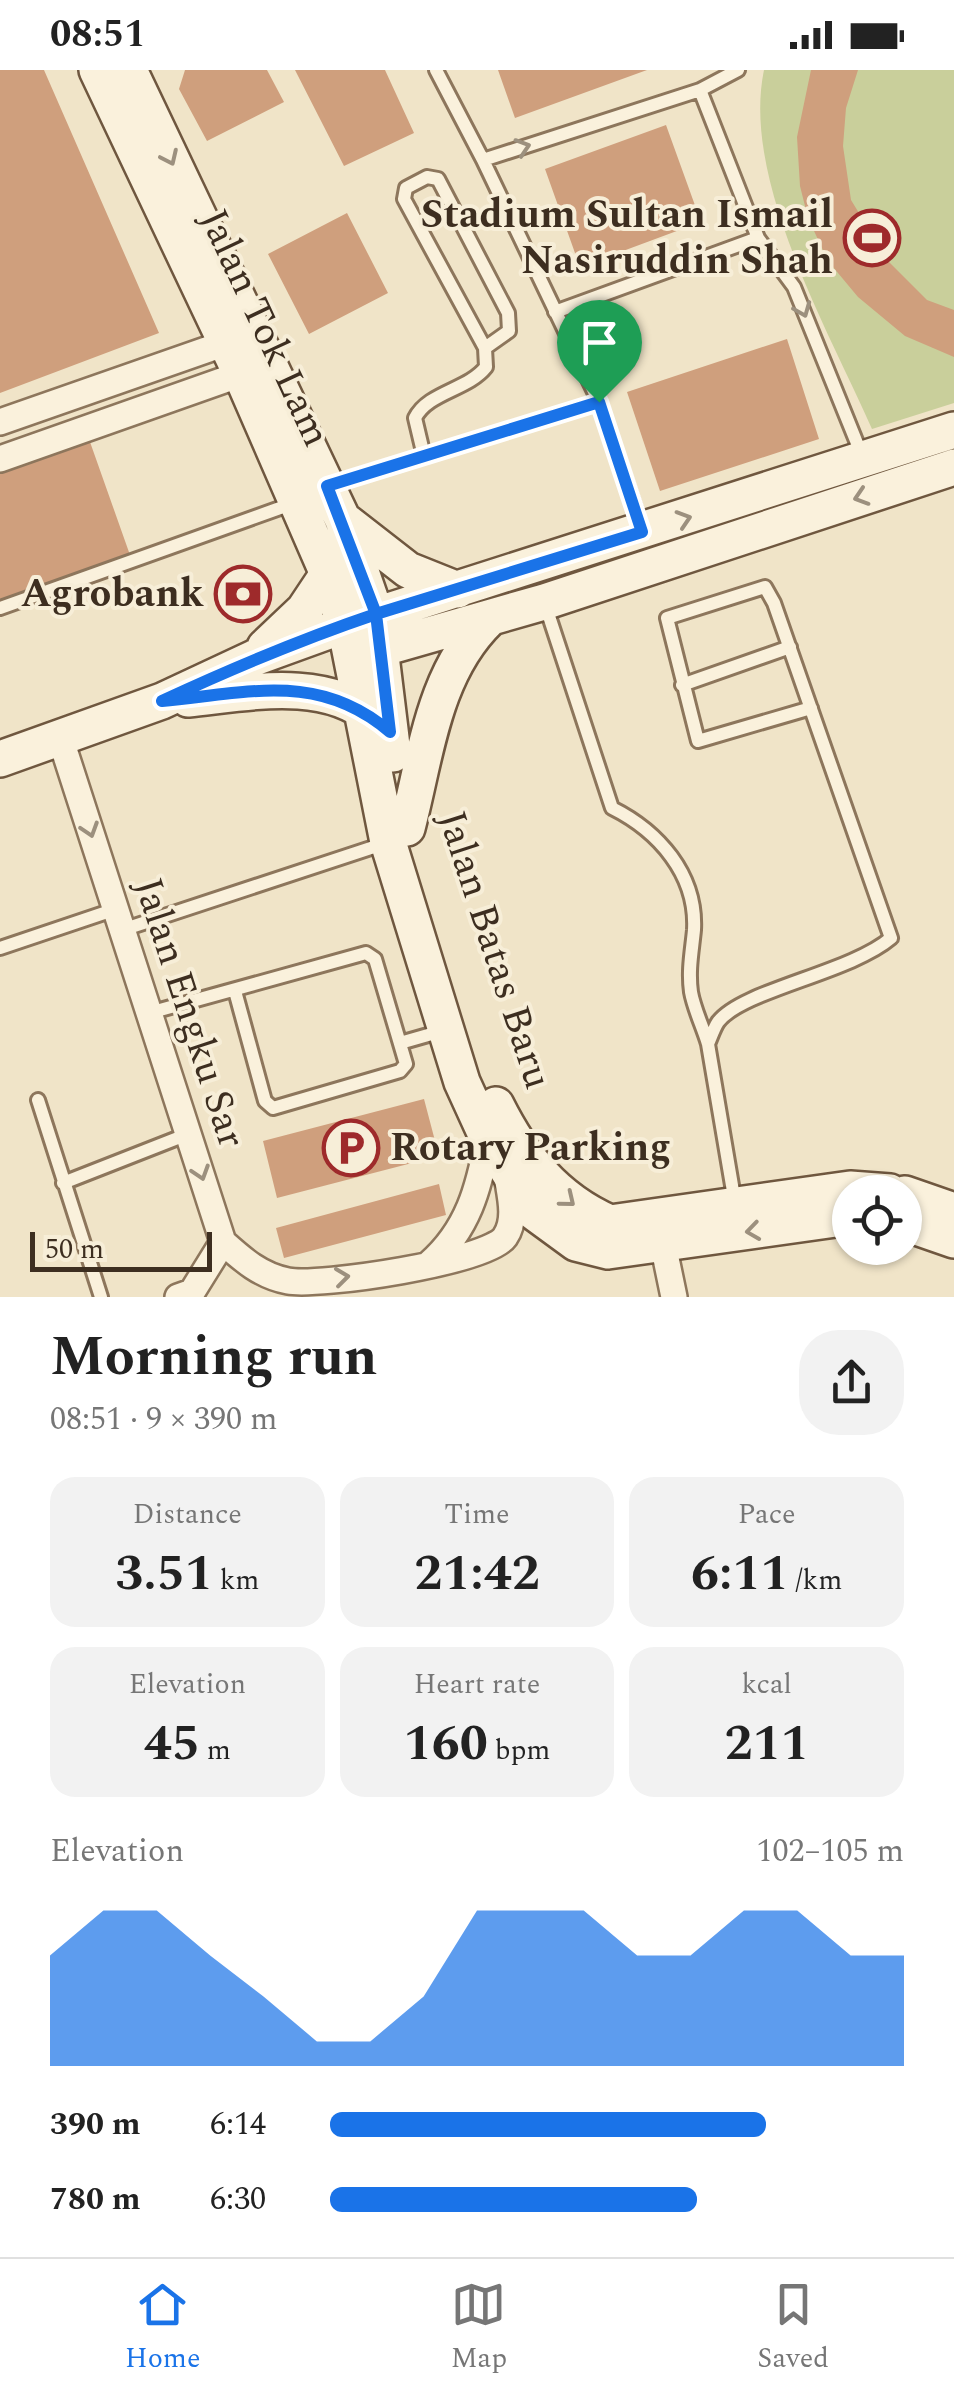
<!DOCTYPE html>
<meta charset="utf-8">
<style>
:root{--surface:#fff;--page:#f2f2f2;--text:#222;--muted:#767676;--line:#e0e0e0;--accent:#1a73e8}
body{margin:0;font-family:Spectral,serif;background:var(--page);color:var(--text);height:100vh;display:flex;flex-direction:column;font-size:38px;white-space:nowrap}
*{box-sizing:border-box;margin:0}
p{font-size:32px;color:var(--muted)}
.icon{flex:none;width:55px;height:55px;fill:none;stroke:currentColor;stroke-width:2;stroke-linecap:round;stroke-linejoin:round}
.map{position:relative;height:1227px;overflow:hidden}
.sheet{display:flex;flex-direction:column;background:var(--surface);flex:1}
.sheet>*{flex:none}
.tools{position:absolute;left:832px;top:1105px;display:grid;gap:20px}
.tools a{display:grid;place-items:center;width:90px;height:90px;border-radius:50%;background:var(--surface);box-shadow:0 2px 8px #0004;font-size:50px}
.scale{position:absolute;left:30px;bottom:25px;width:182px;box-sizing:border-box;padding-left:10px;border:5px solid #3d2e20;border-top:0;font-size:28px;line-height:35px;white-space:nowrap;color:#3d2e20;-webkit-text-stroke:8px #f7eed8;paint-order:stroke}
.pin{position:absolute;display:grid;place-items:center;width:85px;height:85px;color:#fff;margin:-102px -42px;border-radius:50% 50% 50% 0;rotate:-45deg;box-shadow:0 0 10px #0007}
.pin .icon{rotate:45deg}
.round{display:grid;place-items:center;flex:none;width:105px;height:105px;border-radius:40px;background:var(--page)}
.summary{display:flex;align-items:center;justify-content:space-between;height:170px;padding:0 50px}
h1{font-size:55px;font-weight:700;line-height:75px}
.figures{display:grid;grid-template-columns:repeat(3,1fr);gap:15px;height:170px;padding:10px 50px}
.figures div{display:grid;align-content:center;border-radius:25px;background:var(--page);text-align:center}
.figures b{font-size:50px;font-weight:700}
.figures small{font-size:28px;font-weight:400}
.figures p{font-size:28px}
.chart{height:280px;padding:20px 50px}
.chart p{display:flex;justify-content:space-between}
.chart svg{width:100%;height:180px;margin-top:10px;fill:var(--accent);opacity:.7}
ul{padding:0 50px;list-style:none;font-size:32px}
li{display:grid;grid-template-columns:160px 120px 1fr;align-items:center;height:75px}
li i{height:25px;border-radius:12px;background:var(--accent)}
.status{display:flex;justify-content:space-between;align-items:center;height:70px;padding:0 50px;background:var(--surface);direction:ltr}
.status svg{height:28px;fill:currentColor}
.dock{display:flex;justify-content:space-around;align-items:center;height:140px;border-top:2px solid var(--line);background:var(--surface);font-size:28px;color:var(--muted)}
.dock a{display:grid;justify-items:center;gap:5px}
.dock .selected{color:var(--accent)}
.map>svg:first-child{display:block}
.green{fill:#c9cf9b}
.building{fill:#cf9f7d}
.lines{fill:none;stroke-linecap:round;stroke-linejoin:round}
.lane-casing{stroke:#8d765c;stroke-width:18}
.street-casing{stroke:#8d765c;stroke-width:30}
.secondary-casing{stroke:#6f573f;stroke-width:40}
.lane{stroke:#faf1dc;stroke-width:12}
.street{stroke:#faf1dc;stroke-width:25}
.secondary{stroke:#faf1dc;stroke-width:35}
.oneway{stroke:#9c907e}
.route-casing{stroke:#fff;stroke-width:20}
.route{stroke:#1a73e8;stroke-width:12}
.labels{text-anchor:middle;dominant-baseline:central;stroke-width:8;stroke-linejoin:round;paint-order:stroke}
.poi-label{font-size:40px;font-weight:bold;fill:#3d2e20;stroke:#f7eed8;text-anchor:end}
.street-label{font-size:40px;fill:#3d2e20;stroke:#f7eed8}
</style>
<div class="status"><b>08:51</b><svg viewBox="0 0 49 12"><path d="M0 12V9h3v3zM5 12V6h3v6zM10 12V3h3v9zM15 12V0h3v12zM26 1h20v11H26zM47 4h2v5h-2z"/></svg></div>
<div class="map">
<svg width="954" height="1227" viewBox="0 0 954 1227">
<rect width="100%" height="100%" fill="#f0e4c8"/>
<path class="green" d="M 764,0 L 954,0 L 954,333 L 872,359 C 828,259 741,109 764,0 Z"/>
<path class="building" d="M 0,0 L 44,0 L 159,263 L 0,323 Z
M 185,0 L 267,0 L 284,32 L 207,71 L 179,19 Z
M 295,0 L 385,0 L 414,63 L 344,96 Z
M 498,0 L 647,0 L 515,48 Z
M 811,0 L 858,0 L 846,38 L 843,76 L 851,130 L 889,192 L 927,230 L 954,240 L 954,287 L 905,266 L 858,227 L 828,191 L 808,148 L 800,116 L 797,67 Z
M 666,55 L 701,152 L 580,197 L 545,99 Z
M 347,143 L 388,223 L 309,264 L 268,184 Z
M 787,269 L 819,369 L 660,421 L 627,322 Z
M 84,355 L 130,485 L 0,531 L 0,385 Z
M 424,1029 L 439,1086 L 277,1128 L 263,1071 Z
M 439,1114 L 446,1145 L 284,1188 L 276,1158 Z"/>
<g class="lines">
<g class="lane-casing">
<path id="lane" d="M 436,0 L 483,90
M 700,20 L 738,0
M 555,242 L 758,168
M 424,386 L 415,348 C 428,322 468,320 486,297 L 485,278 L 404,129 L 406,118 L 427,107 L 438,109 L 508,243 L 509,261 L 485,278
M 329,415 L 599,332
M 642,460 L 599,332 L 483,90 L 700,20 L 758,168 L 794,217 L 863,388
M 545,534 L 612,738 C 658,761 697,804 694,860 C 692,881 688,900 691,922 C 694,939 703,957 708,974
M 0,538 L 294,433
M 682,615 L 790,577
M 122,860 L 386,773
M 0,878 L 116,839
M 149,943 L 366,883 L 375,889 L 406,994 L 400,1001 L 273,1038 L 265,1031 L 235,921
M 400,973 L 442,961
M 38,1030 L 101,1227
M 63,1113 L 188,1064
M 735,1133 L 708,974 C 711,967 714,958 718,952 C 742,920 850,903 891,868 L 774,533 L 765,517 L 667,548 L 698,671 L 811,638"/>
</g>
<g class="street-casing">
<path id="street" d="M 0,352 L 226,273
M 0,389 L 241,304
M 60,667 L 223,1172 L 192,1222 L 178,1227
M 223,1172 C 243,1190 261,1206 288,1211 C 319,1217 488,1192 505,1167 C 517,1150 510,1125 507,1106
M 663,1174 L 674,1227
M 429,1194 C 468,1160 479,1118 488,1069"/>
</g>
<g class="secondary-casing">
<path id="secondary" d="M 97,0 L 241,304 L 328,504 L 345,555 L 388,772 L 462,1012 L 488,1069 L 535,1143 L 576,1173 L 608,1181 L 850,1147
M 129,0 L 343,450 L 376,545 L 393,684
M 345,451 L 408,500 L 458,520
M 360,570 L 380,579 L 544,532 L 954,397
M 265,577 L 304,540 L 328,504
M 188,629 C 248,623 325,606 374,649
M 0,689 L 162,631 L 254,588 L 345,555 L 954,360
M 407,758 C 426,685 433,603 489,549
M 496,1035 C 522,1087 555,1129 610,1153 L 850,1119 L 890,1122
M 905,1124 L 954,1141
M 905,1153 L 954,1170"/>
</g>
<use href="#lane" class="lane"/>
<use href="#street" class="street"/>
<use href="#secondary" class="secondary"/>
</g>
<defs><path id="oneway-chevron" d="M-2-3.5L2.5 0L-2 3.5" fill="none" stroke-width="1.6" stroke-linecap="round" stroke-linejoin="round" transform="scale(2.5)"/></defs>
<g class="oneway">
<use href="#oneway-chevron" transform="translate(523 77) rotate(-18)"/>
<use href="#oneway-chevron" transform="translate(170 88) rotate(65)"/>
<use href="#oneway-chevron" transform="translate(803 240) rotate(68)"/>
<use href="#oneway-chevron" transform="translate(861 427) rotate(162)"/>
<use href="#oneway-chevron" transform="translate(684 449) rotate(-18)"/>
<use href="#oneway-chevron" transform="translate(90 760) rotate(72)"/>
<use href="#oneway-chevron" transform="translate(201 1103) rotate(72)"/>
<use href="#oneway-chevron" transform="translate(568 1130) rotate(39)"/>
<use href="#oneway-chevron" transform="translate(753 1161) rotate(172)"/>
<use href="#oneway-chevron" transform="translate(342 1207) rotate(-7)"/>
</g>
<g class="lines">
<g class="route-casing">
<path id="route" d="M 599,332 L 642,462 L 376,544 C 302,569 233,598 162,631 C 248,623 319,601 390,662 L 376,544 L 327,416 L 599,332"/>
</g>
<use href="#route" class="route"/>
</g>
<defs>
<g id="stadium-ring" transform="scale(2.875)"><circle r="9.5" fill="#f7eed8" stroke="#9e2a2b" stroke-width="1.5"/><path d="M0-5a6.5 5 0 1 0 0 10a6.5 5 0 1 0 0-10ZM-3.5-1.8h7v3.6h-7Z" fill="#9e2a2b"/></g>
<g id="bank-ring" transform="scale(2.875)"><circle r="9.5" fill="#f7eed8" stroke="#9e2a2b" stroke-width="1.5"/><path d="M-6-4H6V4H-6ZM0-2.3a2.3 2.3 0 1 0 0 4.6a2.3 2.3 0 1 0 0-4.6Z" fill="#9e2a2b"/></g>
<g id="parking-ring" transform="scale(2.875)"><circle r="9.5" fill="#f7eed8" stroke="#9e2a2b" stroke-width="1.5"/><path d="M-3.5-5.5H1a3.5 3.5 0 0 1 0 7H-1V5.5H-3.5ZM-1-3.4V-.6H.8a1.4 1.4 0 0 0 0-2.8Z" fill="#9e2a2b"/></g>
</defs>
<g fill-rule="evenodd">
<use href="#stadium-ring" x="872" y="168"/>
<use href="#bank-ring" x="243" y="524"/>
<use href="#parking-ring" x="351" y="1078"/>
</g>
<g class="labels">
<g class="poi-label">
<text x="833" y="145">Stadium Sultan Ismail<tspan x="833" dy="46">Nasiruddin Shah</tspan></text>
<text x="204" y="524">Agrobank</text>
<text x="390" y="1078" text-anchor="start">Rotary Parking</text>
</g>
<g class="street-label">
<text transform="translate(264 258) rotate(65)">Jalan Tok Lam</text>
<text transform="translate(494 880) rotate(72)">Jalan Batas Baru</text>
<text transform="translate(189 943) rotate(72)">Jalan Engku Sar</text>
</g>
</g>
</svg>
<div class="tools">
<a><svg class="icon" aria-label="locate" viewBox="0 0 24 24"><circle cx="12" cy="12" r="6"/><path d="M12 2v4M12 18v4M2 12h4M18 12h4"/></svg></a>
</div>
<div class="scale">50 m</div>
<div class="pin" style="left:599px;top:332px;background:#1e9e55"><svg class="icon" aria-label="arrive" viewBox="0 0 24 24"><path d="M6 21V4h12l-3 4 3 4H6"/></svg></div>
</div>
<section class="sheet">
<div class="summary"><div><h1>Morning run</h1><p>08:51 · 9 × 390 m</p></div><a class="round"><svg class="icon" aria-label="share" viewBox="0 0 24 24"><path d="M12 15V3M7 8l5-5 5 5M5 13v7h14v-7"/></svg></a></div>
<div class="figures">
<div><p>Distance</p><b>3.51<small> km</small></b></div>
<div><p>Time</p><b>21:42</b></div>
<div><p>Pace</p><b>6:11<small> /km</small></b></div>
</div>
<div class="figures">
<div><p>Elevation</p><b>45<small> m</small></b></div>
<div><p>Heart rate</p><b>160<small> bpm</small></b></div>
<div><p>kcal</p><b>211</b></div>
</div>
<div class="chart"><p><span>Elevation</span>102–105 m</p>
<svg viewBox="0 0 160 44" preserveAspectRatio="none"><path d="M0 44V17L10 6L20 6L30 17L40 27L50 38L60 38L70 27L80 6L90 6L100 6L110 17L120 17L130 6L140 6L150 17L160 17V44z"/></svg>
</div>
<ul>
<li><b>390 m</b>6:14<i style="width:76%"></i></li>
<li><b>780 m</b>6:30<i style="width:64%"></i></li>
</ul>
</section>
<nav class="dock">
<a class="selected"><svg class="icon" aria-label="home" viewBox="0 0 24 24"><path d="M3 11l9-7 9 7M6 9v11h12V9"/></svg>Home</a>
<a><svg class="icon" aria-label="map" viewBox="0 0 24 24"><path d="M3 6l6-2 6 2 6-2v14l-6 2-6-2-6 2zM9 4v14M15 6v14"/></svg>Map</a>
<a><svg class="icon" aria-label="saved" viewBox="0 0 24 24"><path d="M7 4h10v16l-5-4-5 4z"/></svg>Saved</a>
</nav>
